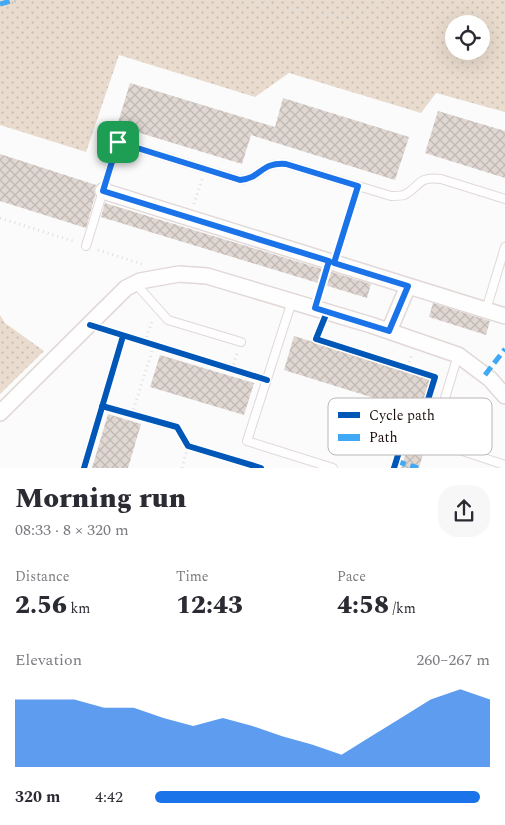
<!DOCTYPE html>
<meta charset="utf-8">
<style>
:root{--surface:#fff;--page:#f7f7f7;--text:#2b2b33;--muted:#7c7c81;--accent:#1a73e8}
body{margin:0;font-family:Spectral,serif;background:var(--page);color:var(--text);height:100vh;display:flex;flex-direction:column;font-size:19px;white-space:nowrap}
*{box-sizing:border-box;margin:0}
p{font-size:16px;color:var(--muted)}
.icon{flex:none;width:28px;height:28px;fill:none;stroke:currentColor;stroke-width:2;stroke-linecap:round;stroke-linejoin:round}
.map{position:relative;height:468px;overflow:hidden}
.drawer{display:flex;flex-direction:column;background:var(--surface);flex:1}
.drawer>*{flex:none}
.tools{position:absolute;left:445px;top:15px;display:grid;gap:10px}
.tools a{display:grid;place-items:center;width:45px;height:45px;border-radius:50%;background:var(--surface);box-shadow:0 5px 20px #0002;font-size:25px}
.pin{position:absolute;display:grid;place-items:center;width:42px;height:42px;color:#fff;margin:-21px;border-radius:10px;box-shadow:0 2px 8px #0006}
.round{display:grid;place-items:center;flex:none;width:52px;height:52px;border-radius:20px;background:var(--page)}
.summary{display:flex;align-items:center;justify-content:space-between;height:85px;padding:0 15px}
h1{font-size:28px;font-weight:800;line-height:38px}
.stats{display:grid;grid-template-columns:repeat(3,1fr);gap:8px;height:85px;padding:5px 15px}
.stats div{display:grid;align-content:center}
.stats b{font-size:25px;font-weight:800}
.stats small{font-size:14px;font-weight:400}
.stats p{font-size:14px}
.chart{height:140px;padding:10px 15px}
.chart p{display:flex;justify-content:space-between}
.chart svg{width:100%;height:90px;margin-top:5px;fill:var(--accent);opacity:.7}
ul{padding:0 15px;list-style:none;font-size:16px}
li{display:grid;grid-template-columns:80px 60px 1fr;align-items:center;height:38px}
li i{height:12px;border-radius:6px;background:var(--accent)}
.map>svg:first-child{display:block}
.grass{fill:url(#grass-dots);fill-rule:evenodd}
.building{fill:url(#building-cross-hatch)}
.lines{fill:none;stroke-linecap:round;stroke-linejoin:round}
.lane-casing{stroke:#e1d8d7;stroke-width:10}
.street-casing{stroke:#e1d8d7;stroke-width:18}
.path{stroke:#e0dfdf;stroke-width:3;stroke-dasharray:1 4;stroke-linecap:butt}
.lane{stroke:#fefefe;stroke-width:8}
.street{stroke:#fefefe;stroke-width:15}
.quiet{stroke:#3fa9f5;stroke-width:5;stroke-dasharray:10 5;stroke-linecap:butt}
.cycleway-casing{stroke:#fff;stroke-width:9}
.cycleway{stroke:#0057b8;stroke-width:6}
.route-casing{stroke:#fff;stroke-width:10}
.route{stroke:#1a73e8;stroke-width:6}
.key{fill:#fff;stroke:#bcb7b6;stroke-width:1}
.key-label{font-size:14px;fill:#1e100d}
</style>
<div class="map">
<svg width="505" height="468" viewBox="0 0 505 468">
<defs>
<pattern id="grass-dots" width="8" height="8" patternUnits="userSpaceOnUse" patternTransform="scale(1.25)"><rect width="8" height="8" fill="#e9dcce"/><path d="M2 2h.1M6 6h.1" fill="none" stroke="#c7bcb0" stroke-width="1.8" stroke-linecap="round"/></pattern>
<pattern id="building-cross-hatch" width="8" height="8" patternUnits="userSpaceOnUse" patternTransform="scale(1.25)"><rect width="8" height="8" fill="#e0d7d2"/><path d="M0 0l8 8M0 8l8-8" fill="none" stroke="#c0b8b3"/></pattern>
</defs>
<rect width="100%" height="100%" fill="#fbfbfb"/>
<path class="grass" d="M 0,0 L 505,0 L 505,112 L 436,93 L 421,113 L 289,73 L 255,97 L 119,55 L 86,152 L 0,125 ZM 454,24 L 481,24 L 481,51 L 454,51 Z
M 0,315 L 5,323 L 44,351 L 0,394 Z"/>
<path class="building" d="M 130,83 L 275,127 L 283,98 L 409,137 L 395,180 L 251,135 L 242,164 L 117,126 Z
M 438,111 L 505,131 L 505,178 L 425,153 Z
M 0,154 L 96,185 L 94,189 L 95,196 L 86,228 L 0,201 Z
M 105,203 L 371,284 L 367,298 L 101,217 Z
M 433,303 L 490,321 L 486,335 L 429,317 Z
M 294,336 L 433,379 L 422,413 L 284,370 Z
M 160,355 L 254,383 L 244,415 L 150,387 Z
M 108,414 L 141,424 L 128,468 L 92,468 Z
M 415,424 L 430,429 L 419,468 L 401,468 Z"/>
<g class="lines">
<g class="lane-casing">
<path id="lane" d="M 86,246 L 118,142 L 240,180 C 263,178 260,162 286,164 L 391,196 C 395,196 400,196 404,195 C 421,187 416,176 441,179 L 505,199
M 135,283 L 168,320 L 241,342
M 292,301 L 247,441 L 333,468
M 486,310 L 505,247
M 458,355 L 432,441 L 505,465"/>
</g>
<g class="street-casing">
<path id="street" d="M 103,191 L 505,316
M 389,331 L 408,286
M 0,413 L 126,288 L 140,281 L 179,274 L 207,276 L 371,325 L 458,355 L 490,379 L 505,396"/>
</g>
<path class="path" d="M 231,0 L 350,18 L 394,0
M 194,204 L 202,179
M 0,218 L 76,242
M 98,250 L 142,264
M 319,294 L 324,276
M 145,342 L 152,321
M 408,367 L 411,356
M 232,369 L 237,353
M 132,414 L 154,345
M 182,468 L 188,446"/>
<use href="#lane" class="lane"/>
<use href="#street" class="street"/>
<path class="quiet" d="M 0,4 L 15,0
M 485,375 L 505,349
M 396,461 L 418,468"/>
<g class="cycleway-casing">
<path id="cycleway" d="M 334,263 L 358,186
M 327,312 L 316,339 L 435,377 L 423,416 L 414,417 L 408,423 L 394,468
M 90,325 L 267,380
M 102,406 L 177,427 L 188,446 L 261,468
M 84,468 L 123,336"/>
</g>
<use href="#cycleway" class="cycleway"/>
</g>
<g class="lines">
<g class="route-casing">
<path id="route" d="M 118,142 L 240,180 C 262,178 260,162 286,164 L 358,186 L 334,263 L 408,286 L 389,331 L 315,308 L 329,261 L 103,191 Z"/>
</g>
<use href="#route" class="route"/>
</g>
<rect x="328" y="398" width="164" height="57" rx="8" class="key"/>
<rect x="338" y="412" width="22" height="6" fill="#0057b8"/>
<rect x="338" y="434" width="22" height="7" fill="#3fa9f5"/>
<g class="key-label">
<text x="369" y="420">Cycle path</text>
<text x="369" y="442">Path</text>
</g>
</svg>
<div class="tools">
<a><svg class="icon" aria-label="locate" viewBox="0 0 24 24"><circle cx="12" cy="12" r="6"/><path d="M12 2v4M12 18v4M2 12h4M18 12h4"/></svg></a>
</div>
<div class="pin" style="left:118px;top:142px;background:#1e9e55"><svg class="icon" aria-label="arrive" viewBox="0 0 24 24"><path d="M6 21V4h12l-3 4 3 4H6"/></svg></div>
</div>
<section class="drawer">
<div class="summary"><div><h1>Morning run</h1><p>08:33 · 8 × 320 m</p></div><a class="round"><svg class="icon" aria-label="share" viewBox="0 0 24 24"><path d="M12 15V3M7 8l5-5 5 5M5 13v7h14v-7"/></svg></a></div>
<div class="stats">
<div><p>Distance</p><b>2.56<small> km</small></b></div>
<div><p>Time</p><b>12:43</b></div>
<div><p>Pace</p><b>4:58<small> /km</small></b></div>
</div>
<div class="chart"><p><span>Elevation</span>260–267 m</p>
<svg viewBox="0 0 160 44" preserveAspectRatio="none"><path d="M0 44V11L10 11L20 11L30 15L40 15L50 20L60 24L70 20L80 24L90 29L100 33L110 38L120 29L130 20L140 11L150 6L160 11V44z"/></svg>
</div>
<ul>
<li><b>320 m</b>4:42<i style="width:97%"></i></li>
</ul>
</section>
